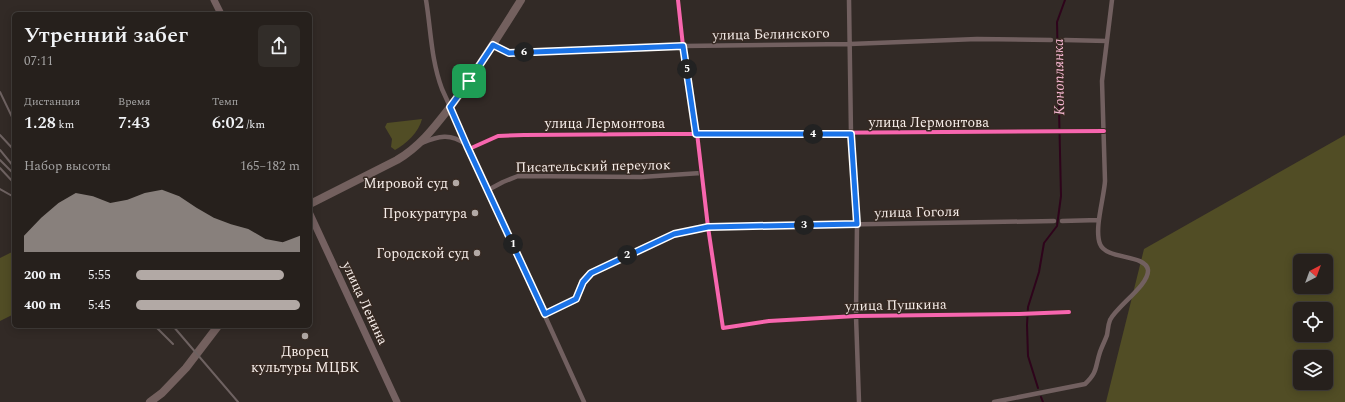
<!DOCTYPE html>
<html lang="ru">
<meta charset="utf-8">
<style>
:root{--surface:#26201c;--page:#322d29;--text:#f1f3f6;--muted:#a4a3a3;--line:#423e3b;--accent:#b2a9a5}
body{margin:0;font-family:Spectral,serif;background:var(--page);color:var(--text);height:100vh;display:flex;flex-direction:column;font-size:15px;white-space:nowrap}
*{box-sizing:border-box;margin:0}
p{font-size:13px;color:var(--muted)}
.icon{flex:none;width:22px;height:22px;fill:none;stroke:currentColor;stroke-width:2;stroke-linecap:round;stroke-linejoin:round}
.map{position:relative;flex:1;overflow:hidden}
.sheet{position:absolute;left:12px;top:12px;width:300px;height:316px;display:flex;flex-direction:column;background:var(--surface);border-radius:6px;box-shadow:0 2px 10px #0003,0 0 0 1px var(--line)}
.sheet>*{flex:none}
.needle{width:26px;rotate:41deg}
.controls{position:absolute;left:1293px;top:254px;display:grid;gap:8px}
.controls a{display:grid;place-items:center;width:40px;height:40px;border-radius:6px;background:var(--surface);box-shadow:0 2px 10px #0003,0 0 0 1px var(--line);font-size:20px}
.pin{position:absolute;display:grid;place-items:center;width:34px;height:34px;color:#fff;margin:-17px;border-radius:8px;box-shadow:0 2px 6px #0006}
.km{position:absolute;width:20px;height:20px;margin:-10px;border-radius:50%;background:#222;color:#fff;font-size:11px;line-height:20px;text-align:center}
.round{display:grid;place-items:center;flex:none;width:42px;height:42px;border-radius:6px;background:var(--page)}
.overview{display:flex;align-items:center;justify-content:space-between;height:68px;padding:0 12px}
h1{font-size:22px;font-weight:600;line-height:30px}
.metrics{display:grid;grid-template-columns:repeat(3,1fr);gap:6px;height:68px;padding:4px 12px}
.metrics div{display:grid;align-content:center}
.metrics b{font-size:17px;font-weight:600}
.metrics small{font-size:11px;font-weight:400}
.metrics p{font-size:11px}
.chart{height:112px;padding:8px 12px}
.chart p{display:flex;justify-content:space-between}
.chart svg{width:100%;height:72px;margin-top:4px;fill:var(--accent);opacity:.7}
ul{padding:0 12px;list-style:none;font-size:13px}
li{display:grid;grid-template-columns:64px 48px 1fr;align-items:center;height:30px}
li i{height:10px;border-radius:5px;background:var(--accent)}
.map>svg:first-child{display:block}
.green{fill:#514d25;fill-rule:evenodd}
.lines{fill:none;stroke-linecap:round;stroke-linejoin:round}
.stream{stroke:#2e041b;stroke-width:2}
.street{stroke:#726060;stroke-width:4.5}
.secondary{stroke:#756161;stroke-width:7}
.primary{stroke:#73605e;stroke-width:8}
.rail{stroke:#6e6261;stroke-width:2}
.cycleway-casing{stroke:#362922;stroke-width:6}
.cycleway{stroke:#f766af;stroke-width:4}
.route-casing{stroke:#fff;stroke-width:8}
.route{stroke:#1a73e8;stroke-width:5}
.poi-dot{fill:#b2a9a5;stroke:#362922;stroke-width:1.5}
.labels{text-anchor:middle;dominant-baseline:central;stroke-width:3;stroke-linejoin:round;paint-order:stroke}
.street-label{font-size:14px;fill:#f7eeea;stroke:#362922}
.poi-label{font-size:14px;fill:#f7eeea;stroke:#362922;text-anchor:end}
.water-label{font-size:15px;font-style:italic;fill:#f7b8d3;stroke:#362922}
</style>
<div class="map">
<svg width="1345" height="402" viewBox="0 0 1345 402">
<rect width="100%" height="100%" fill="#322a26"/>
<path class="green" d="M 422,119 C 419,132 406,144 395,150 L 391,147 L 392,139 L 385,127 L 387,123 Z
M 1345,135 L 1345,402 L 1106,402 L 1144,249 ZM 1300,261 L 1326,261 L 1326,287 L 1300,287 ZM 1300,309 L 1326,309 L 1326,335 L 1300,335 ZM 1300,357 L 1326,357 L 1326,383 L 1300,383 Z
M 14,251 L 14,314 L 0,321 L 0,258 Z"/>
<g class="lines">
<path class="stream" d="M 1038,388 L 1028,356 L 1027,325 L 1028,307 L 1039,272 L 1044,243 L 1057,226 L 1061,196 L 1057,22 L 1065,0
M 1041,397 L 1043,402"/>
<path class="street" d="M 426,0 C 431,30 431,60 442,89 L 584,402
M 678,0 L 683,46 L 697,133 L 708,227 L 723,328 L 769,321 L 856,316 L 1019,314 L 1069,312
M 849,0 L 851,134 L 857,224 L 856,316 L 859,402
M 1065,40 L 1107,41
M 493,45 L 509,53 L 683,46 L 850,44 L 977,39 L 1051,40
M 422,143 C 438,136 451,133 465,144
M 469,149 L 498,136 L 524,135 L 1104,131
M 488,190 L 503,182 L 518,176 L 641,177 L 701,173
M 1062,221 L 1099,220
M 545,314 L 576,299 C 581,286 586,276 599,268 L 673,234 L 708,227 L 1054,221
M 994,402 L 1085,384 C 1098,372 1095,367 1100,352 C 1102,346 1105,341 1107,335 C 1108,330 1108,325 1110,320 C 1117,306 1149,285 1148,270 C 1146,254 1106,260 1100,244 C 1094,229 1104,198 1105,181 L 1102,81 L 1112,0"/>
<path class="secondary" d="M 214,0 L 221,14
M 310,214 L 397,402"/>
<path class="primary" d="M 310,204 L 397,160 C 422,145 436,125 454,102 C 478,69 499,35 521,0
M 150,402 L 162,393 L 186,368 L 218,326"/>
<path class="rail" d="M 0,92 L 14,121
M 0,135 L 14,150
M 0,150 L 14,167
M 0,160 L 14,174
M 0,168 L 14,183
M 0,189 L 14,197
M 155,326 L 173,344
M 173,326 L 238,402"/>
<g class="cycleway-casing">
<path id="cycleway" d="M 678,0 L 683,46 L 697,133 L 708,227 L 723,328 L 769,321 L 856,316 L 1019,314 L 1069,312
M 469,149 L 498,136 L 524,135 L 1104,131"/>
</g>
<use href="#cycleway" class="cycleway"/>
</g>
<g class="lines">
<g class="route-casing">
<path id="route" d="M 493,45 L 509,53 L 683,46 L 696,134 L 851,134 L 857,224 L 708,227 L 674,234 L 591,273 L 583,282 L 576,299 L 545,314 L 467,146 L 450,107 L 469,81 Z"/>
</g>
<use href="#route" class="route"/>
</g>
<g class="poi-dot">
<circle cx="456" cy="183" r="4"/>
<circle cx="475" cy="213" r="4"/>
<circle cx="477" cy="253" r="4"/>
<circle cx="305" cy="336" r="4"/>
</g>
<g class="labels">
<g class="street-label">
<text transform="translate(771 34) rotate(-1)">улица Белинского</text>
<text x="929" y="122">улица Лермонтова</text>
<text x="605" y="123">улица Лермонтова</text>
<text transform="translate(593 166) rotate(-1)">Писательский переулок</text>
<text transform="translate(917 212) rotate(-1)">улица Гоголя</text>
<text transform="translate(365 303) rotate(65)">улица Ленина</text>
<text transform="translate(896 305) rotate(-1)">улица Пушкина</text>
</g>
<g class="poi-label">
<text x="448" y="183">Мировой суд</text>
<text x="467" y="213">Прокуратура</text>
<text x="469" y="253">Городской суд</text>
<text x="305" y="351" text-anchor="middle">Дворец<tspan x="305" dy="16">культуры МЦБК</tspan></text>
</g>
<g class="water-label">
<text transform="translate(1059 77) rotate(-91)">Коноплянка</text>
</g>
</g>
</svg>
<div class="controls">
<a><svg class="needle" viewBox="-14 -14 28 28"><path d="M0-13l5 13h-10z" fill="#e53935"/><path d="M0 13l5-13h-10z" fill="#a4a3a3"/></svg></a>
<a><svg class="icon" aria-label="locate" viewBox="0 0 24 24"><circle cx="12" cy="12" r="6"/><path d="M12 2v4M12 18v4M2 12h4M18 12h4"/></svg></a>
<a><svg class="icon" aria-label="layers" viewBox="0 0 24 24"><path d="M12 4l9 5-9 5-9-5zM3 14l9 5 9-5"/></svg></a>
</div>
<div class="pin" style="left:469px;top:81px;background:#1e9e55"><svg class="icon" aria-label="arrive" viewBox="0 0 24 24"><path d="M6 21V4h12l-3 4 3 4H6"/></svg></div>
<b class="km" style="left:513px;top:244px">1</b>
<b class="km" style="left:627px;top:255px">2</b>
<b class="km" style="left:804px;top:225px">3</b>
<b class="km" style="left:813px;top:134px">4</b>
<b class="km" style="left:687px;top:69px">5</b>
<b class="km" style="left:524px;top:52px">6</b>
<section class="sheet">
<div class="overview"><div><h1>Утренний забег</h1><p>07:11</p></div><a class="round"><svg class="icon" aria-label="share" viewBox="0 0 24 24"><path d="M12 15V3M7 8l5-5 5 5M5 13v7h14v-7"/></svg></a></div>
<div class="metrics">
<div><p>Дистанция</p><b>1.28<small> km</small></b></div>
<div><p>Время</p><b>7:43</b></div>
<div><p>Темп</p><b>6:02<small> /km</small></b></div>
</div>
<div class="chart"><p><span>Набор высоты</span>165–182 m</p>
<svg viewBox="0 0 160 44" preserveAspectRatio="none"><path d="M0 44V34L10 23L20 14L30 8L40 10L50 14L60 12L70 8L80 6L90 10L100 17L110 23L120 27L130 30L140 36L150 38L160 34V44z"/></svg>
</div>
<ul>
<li><b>200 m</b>5:55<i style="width:90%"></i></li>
<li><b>400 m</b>5:45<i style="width:100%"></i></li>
</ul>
</section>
</div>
